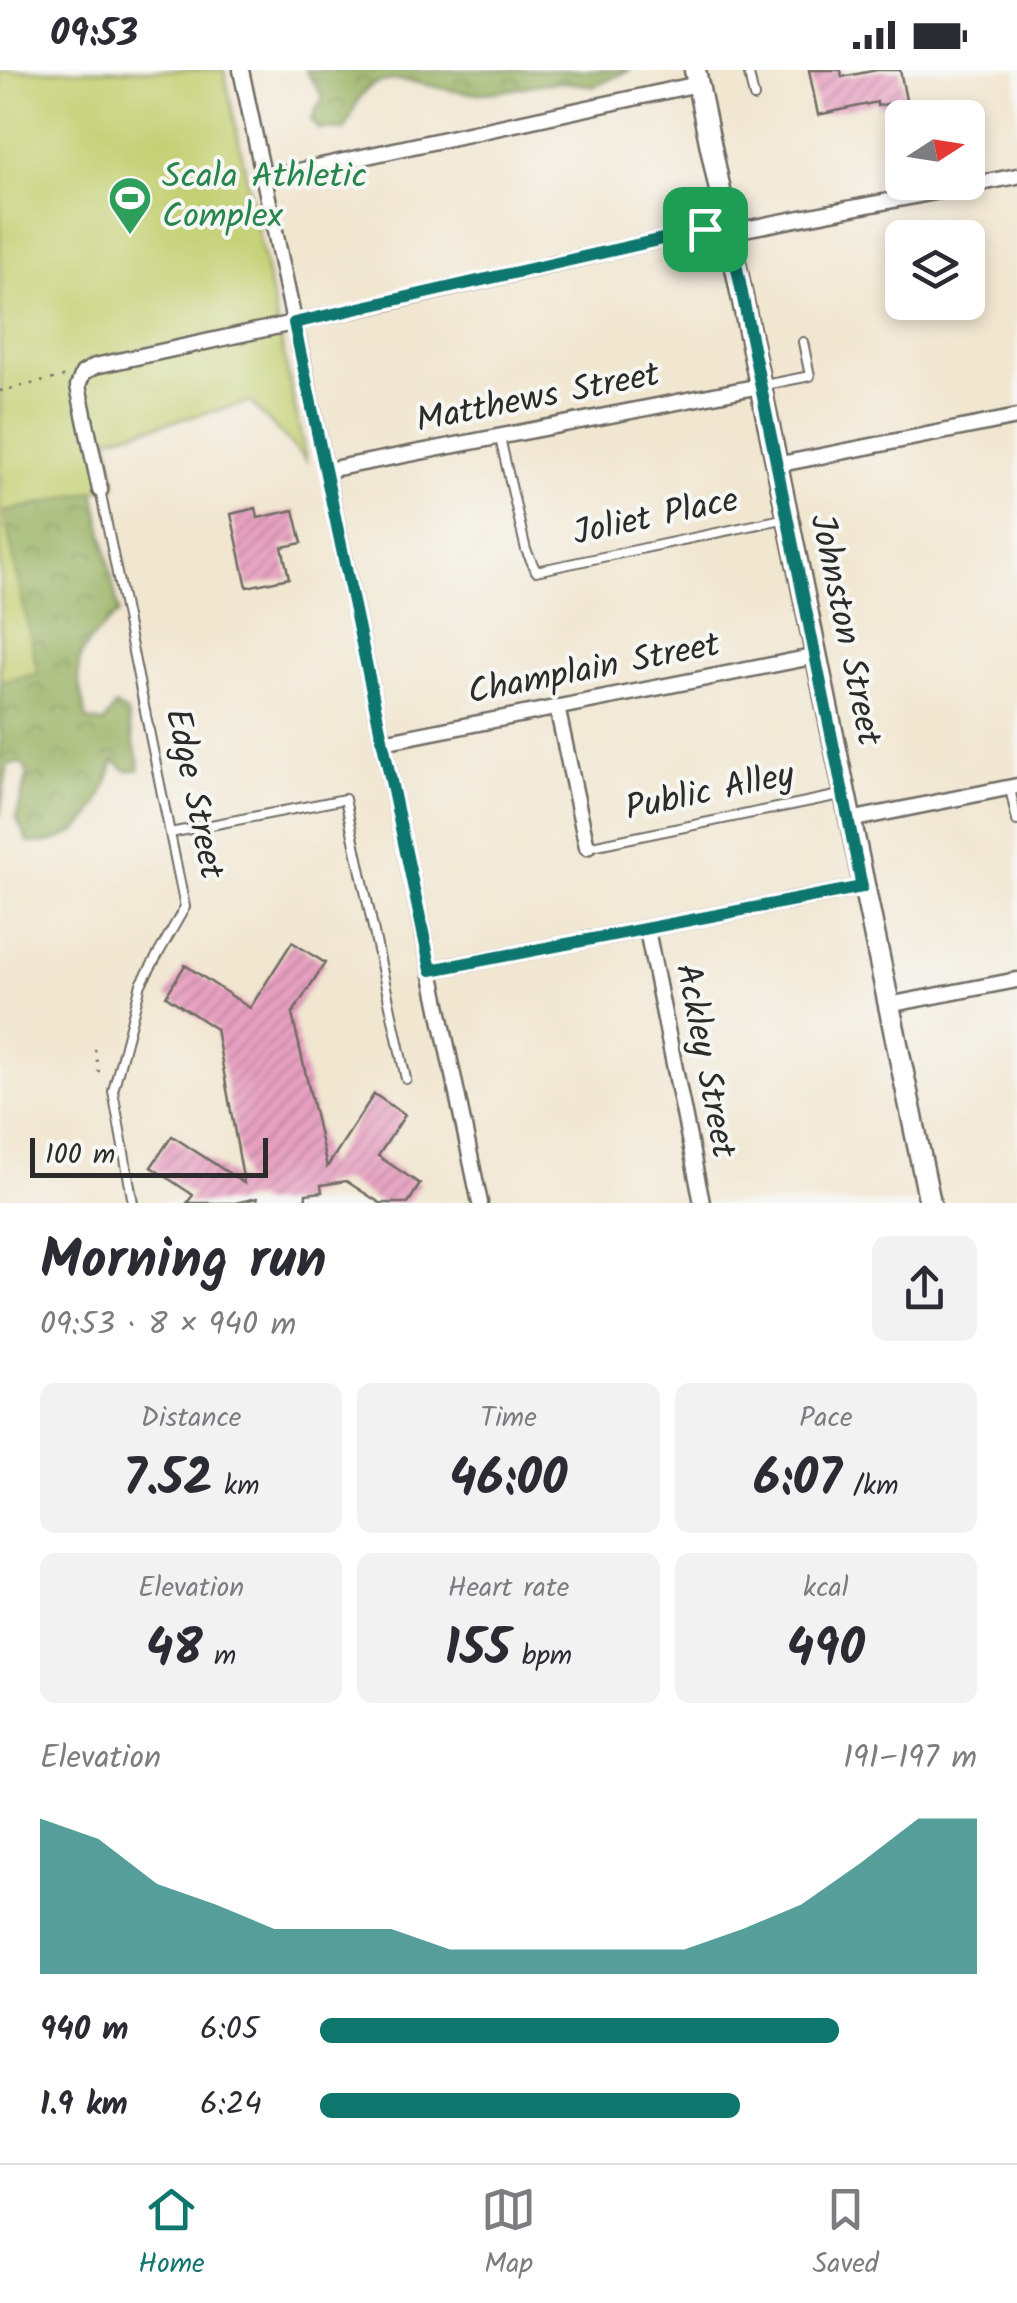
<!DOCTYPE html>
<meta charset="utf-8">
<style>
:root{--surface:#fff;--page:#f2f2f3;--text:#2b2b33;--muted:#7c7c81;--line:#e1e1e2;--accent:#0f766e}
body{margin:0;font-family:Kalam,sans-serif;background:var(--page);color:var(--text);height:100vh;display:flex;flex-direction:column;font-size:38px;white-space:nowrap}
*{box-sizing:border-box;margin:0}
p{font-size:32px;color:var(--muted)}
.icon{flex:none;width:55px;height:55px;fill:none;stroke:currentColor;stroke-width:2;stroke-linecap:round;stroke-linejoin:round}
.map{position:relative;height:1133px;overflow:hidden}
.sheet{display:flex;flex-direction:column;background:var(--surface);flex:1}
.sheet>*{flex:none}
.needle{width:65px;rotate:78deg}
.controls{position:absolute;left:885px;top:30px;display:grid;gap:20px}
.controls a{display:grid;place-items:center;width:100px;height:100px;border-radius:15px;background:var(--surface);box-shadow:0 5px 15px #0003;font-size:50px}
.scale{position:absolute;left:30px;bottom:25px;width:238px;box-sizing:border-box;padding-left:10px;border:5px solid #2b2b2b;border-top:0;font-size:28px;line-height:35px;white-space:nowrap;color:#2b2b2b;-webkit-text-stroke:8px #f6f6f2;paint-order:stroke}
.pin{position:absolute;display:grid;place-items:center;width:85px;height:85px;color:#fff;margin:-42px;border-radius:20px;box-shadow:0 5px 15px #0006}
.round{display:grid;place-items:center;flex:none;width:105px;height:105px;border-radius:15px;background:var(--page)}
.head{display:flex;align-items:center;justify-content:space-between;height:170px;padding:0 40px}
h1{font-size:55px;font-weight:800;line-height:75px}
.metrics{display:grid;grid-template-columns:repeat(3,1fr);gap:15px;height:170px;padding:10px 40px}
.metrics div{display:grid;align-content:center;border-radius:15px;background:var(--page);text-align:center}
.metrics b{font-size:50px;font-weight:800}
.metrics small{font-size:28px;font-weight:400}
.metrics p{font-size:28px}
.chart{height:280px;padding:20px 40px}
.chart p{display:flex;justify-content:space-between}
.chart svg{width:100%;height:180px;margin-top:10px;fill:var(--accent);opacity:.7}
ul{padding:0 40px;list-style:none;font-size:32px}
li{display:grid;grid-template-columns:160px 120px 1fr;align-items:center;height:75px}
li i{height:25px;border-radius:12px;background:var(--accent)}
.status{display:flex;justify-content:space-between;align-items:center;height:70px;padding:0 50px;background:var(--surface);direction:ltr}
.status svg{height:28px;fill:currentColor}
.menu{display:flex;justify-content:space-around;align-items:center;height:140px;border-top:2px solid var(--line);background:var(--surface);font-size:28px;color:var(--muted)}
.menu a{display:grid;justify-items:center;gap:5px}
.menu .selected{color:var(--accent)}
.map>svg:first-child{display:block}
.forest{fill:url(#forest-crowns);stroke:#626e48;stroke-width:2.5}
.pitch{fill:#c3d072;stroke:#777e4e;stroke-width:2.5}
.building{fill:url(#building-hatch)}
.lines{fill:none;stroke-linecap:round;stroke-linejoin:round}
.lane-casing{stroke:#706c65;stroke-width:12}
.street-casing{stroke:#706c65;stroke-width:19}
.secondary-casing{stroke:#706c65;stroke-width:25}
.path{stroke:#706c65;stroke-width:2.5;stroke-dasharray:2.5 8;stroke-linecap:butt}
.lane{stroke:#fff;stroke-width:8}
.street{stroke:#fff;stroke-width:14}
.secondary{stroke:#fff;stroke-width:20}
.route-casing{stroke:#fff;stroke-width:20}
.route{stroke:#0f766e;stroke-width:12}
.labels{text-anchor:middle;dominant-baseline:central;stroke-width:8;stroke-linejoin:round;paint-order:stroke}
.leisure-label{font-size:35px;fill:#27864d;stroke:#f6f6f2;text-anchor:start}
.street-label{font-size:35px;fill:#2b2b2b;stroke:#f6f6f2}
</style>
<div class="status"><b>09:53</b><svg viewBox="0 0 49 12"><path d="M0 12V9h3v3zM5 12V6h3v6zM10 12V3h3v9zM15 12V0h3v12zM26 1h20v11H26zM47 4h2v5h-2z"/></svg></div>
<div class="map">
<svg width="1017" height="1133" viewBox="0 0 1017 1133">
<defs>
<pattern id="forest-crowns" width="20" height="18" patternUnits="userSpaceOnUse" patternTransform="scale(2.5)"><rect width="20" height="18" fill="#9ab264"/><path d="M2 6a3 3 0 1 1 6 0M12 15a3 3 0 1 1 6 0" fill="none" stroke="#7e9153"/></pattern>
<pattern id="building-hatch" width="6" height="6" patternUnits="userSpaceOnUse" patternTransform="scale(2.5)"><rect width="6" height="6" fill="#e8a0c1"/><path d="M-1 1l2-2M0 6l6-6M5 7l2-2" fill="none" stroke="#bc839d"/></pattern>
</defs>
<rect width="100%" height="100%" fill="#f6f6f2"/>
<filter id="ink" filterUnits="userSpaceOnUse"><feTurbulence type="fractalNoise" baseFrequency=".01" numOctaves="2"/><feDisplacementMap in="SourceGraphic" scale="20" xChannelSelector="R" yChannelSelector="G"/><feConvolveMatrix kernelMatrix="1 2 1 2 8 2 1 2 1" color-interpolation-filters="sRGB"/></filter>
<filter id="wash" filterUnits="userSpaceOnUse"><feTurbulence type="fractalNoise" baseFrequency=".0048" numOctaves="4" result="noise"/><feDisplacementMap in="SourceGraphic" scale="40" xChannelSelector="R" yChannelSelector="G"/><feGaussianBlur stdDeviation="2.25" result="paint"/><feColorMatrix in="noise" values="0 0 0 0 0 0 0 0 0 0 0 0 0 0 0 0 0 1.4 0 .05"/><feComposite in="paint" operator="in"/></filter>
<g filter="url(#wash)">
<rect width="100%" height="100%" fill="#f1e6d0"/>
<path class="forest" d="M 305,0 L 630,0 L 593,17 C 546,3 517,25 472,23 C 443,23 401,1 373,15 C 358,22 352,45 345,60 L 319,59 L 311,50 L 323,27 Z
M 74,322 L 119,543 C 73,584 72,589 87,650 L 104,653 L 115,636 L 127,643 L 140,699 L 127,701 L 114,690 C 100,738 85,775 29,773 L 16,748 L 28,703 L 22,693 L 8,695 L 0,745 L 0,330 Z"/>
<path class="pitch" d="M 0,0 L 224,0 L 306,390 L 250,332 L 108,368 L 116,416 L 4,442 L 38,604 L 0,612 Z"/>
<g id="blocks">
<path class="building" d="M 809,0 L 841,0 L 842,7 L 877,0 L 900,0 L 906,30 L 877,36 L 877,32 L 818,45 Z
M 256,438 L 258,448 L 294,440 L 302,473 L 282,477 L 289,508 L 247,517 L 231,444 Z
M 292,872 L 325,893 L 292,944 L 327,1097 L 374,1024 L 405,1045 L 378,1086 L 420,1114 L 408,1133 L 380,1133 L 346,1111 L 321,1115 L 322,1122 L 306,1124 L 305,1133 L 258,1133 L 257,1128 L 235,1133 L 187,1133 L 193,1125 L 151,1097 L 172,1066 L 244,1113 L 216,959 L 166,926 L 185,895 L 250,938 Z"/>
</g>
</g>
<g filter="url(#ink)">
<use href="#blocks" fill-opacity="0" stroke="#706c65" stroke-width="2.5"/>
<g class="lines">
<g class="lane-casing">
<path id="lane" d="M 748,0 L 754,27
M 765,315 L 810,306 L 803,272
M 500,368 L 526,480 L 536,501 L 787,448
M 100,420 L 185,837 L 141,914 L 113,1021 L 133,1133
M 1010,718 L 1017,751
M 170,763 L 345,729 L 406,1009
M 587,777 L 845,724"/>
</g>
<g class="street-casing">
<path id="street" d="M 241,0 L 480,1133
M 266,108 L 698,14
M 729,162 L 1017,106
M 776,395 L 1017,347
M 327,400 L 760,316
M 100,420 L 78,316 L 83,303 L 95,296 L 385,233 L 727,154
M 557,637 L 587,777
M 383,672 L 817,586
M 850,750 L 1017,716
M 647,860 L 702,1133
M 431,900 L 862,817
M 888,935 L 1017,910"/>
</g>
<g class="secondary-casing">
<path id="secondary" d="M 695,0 L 930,1133"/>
</g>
<path class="path" d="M 0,321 L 67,306
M 95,979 L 99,1003"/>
<use href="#lane" class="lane"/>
<use href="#street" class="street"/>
<use href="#secondary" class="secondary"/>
</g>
</g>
<g class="lines" filter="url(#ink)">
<g class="route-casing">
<path id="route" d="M 728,154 L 862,817 L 431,900 L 294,253 Z"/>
</g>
<use href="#route" class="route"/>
</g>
<defs>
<g id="stadium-pin" transform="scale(2.25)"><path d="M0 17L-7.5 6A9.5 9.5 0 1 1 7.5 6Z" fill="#2e9e5b" stroke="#f6f6f2"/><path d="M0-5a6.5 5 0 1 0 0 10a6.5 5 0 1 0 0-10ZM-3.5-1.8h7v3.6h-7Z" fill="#fff"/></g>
</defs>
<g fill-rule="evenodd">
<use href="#stadium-pin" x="130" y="128"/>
</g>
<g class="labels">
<g class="leisure-label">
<text x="162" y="108">Scala Athletic<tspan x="162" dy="40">Complex</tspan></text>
</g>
<g class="street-label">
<text transform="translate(538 329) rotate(-11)">Matthews Street</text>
<text transform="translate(656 448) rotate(-12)">Joliet Place</text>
<text transform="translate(844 560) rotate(78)">Johnston Street</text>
<text transform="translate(594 600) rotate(-11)">Champlain Street</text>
<text transform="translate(710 723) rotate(-12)">Public Alley</text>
<text transform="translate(193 724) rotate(78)">Edge Street</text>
<text transform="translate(704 991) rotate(79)">Ackley Street</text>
</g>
</g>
</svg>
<div class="controls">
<a><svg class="needle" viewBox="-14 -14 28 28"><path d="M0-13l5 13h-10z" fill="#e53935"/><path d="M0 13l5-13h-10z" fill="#7c7c81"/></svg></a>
<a><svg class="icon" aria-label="layers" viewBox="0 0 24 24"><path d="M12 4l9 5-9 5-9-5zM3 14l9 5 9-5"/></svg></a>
</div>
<div class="scale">100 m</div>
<div class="pin" style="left:705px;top:159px;background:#1e9e55"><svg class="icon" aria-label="arrive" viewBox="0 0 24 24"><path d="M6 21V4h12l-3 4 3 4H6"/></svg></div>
</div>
<section class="sheet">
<div class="head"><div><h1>Morning run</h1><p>09:53 · 8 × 940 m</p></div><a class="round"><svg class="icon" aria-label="share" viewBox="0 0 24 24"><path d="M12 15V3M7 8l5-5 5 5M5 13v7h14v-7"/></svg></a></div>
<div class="metrics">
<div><p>Distance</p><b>7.52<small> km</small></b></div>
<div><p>Time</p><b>46:00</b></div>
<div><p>Pace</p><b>6:07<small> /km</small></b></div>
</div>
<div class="metrics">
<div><p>Elevation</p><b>48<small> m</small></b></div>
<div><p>Heart rate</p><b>155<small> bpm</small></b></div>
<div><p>kcal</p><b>490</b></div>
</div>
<div class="chart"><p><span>Elevation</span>191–197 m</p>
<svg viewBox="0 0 160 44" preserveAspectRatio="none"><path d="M0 44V6L10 11L20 22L30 27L40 33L50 33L60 33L70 38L80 38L90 38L100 38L110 38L120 33L130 27L140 17L150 6L160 6V44z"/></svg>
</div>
<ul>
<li><b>940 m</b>6:05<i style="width:79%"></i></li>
<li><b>1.9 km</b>6:24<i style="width:64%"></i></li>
</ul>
</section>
<nav class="menu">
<a class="selected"><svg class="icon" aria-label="home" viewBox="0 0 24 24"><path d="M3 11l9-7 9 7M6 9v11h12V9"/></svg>Home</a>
<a><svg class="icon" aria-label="map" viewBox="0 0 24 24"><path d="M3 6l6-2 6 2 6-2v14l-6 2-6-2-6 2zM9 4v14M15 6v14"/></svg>Map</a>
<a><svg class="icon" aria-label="saved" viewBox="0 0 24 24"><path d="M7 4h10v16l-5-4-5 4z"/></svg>Saved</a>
</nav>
